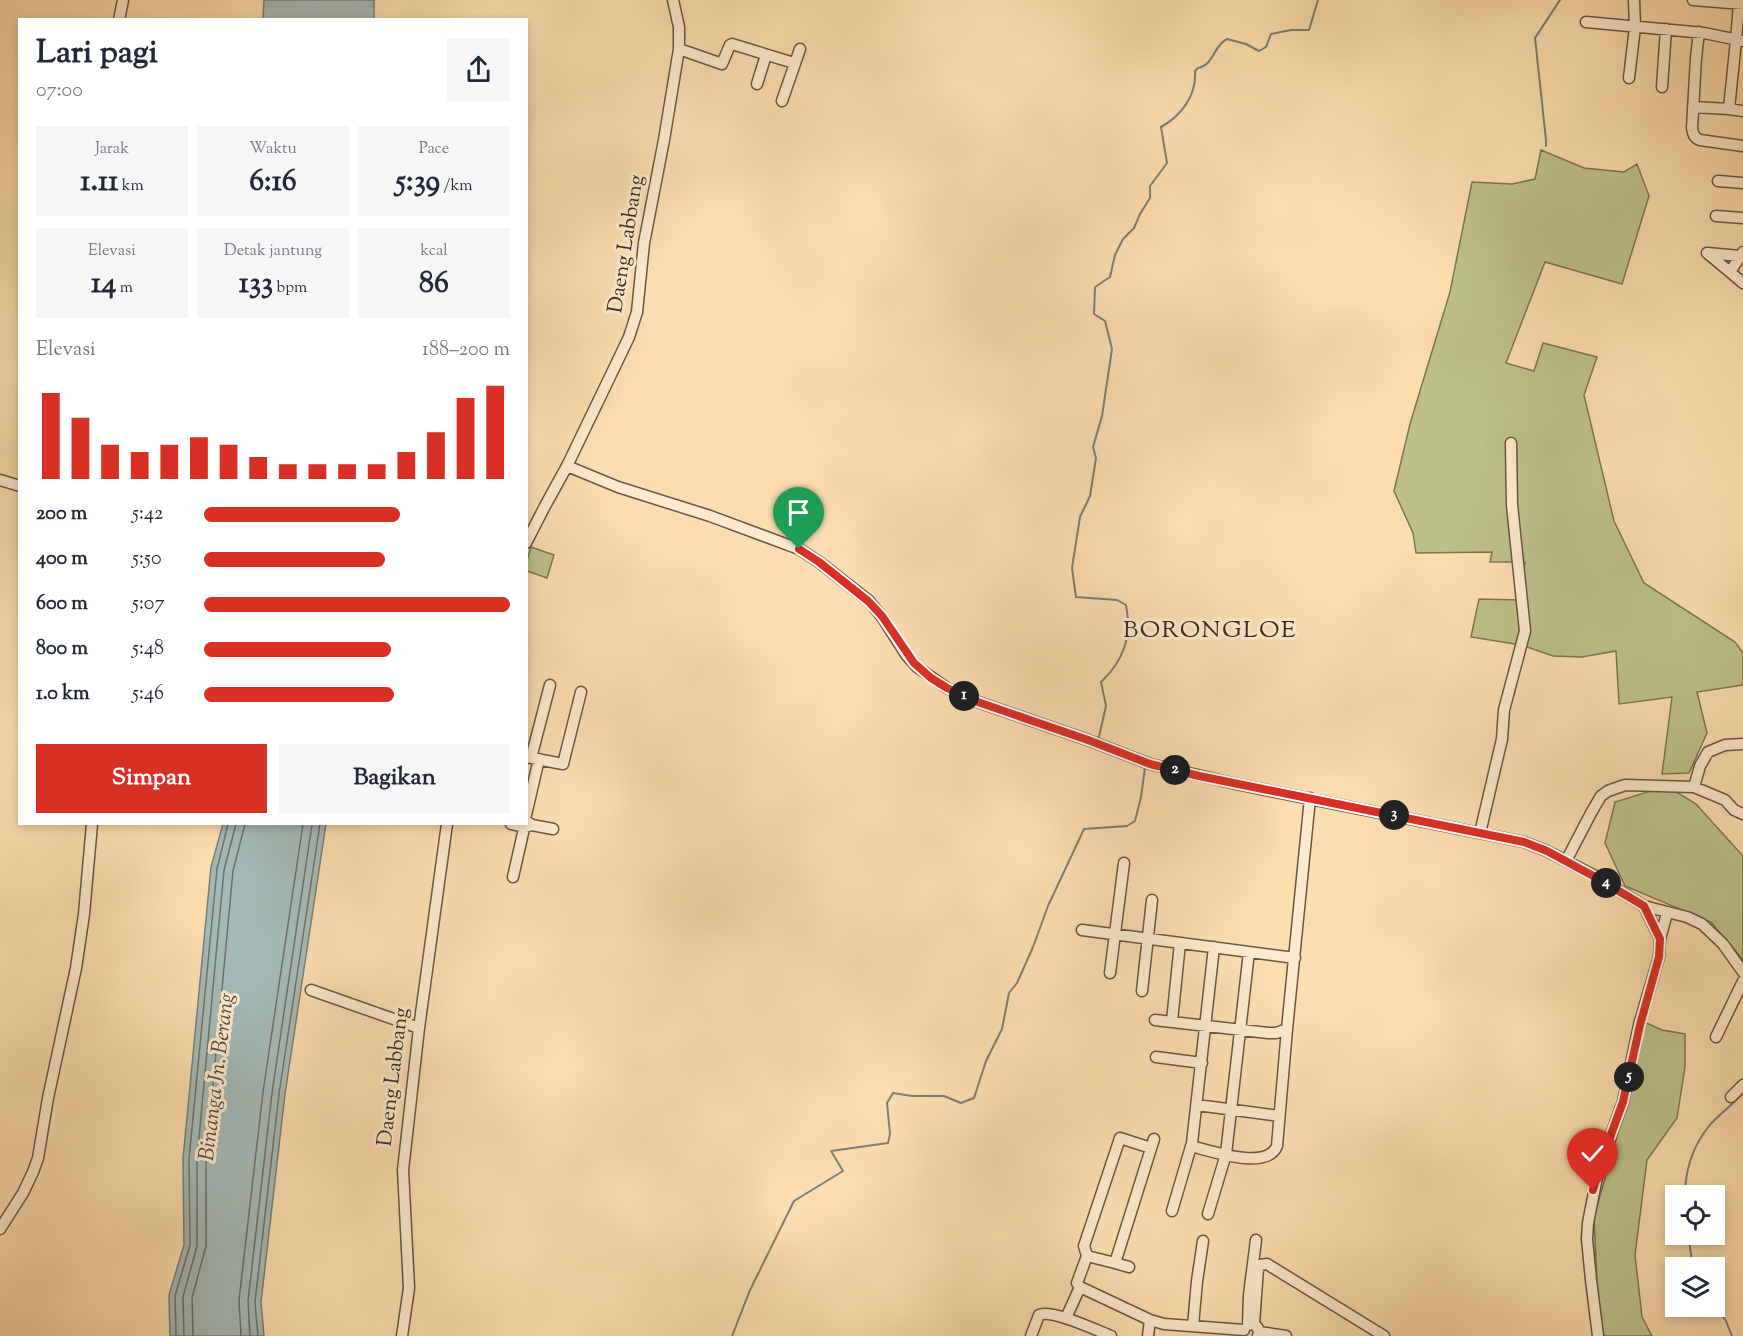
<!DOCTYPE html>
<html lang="id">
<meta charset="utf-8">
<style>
:root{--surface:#fff;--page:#f6f6f7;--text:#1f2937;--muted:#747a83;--accent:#d93025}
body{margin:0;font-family:"Sorts Mill Goudy",serif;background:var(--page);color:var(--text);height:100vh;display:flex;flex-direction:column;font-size:22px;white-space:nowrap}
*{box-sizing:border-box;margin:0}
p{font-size:20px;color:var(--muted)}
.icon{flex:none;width:33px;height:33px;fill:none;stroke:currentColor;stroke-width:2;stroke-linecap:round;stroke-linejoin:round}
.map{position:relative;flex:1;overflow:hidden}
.sheet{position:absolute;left:18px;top:18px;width:510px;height:807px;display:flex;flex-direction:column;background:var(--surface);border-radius:0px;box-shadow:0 3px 9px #0003}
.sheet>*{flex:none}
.tools{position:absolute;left:1665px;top:1185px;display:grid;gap:12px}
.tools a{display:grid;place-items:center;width:60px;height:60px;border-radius:0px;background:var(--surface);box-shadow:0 3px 9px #0003;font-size:30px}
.pin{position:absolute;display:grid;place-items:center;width:51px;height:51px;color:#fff;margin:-62px -26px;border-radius:50% 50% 50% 0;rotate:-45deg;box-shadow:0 0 6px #0007}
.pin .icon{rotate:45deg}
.km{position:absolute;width:30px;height:30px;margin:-15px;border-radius:50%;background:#222;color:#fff;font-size:16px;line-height:30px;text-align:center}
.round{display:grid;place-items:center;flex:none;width:63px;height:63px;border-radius:0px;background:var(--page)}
.overview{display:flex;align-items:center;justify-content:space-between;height:102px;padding:0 18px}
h1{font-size:33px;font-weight:700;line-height:45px}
.figures{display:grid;grid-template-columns:repeat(3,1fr);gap:9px;height:102px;padding:6px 18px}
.figures div{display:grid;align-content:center;border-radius:0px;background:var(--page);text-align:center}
.figures b{font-size:30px;font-weight:700}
.figures small{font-size:16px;font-weight:400}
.figures p{font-size:16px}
.chart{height:168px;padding:12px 18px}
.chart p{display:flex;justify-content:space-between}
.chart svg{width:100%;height:108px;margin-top:6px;stroke:var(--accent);stroke-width:6}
.button{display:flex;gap:12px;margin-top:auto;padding:12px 18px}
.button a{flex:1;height:69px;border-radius:0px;background:var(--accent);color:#fff;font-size:24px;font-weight:700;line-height:69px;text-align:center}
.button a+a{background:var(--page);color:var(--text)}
ul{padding:0 18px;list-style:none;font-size:20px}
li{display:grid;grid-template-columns:96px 72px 1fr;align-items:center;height:45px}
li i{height:15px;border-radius:8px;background:var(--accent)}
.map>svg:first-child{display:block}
.green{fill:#bec18b;stroke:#7c7454;stroke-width:1.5}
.water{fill:#a3b9b6;stroke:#797f78;stroke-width:1.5}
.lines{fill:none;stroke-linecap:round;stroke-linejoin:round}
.shore{stroke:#6f7069;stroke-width:1.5}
.stream{stroke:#797f78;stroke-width:2}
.minor-casing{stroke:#6b5541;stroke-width:13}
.minor{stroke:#fde9cb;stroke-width:10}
.route-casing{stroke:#fff;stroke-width:12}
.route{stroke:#d93025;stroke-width:8}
.labels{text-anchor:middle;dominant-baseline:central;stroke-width:6;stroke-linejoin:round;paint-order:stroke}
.street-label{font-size:21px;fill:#3b281c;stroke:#fde9cb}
.water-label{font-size:22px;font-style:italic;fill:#554c42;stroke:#fde9cb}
.quarter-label{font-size:24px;letter-spacing:1.5px;fill:#3b281c;stroke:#fde9cb}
</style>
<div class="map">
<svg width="1743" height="1336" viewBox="0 0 1743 1336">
<rect width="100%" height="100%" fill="#fcddaf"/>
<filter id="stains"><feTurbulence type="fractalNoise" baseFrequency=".00333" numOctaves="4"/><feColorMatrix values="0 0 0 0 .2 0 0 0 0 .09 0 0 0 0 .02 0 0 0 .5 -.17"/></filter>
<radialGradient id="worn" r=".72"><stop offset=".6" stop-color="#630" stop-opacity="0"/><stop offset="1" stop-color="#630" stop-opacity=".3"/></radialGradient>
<path class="green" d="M 1541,150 L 1584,168 L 1624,172 L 1637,164 L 1649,196 L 1622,284 L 1545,262 L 1506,363 L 1534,371 L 1543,343 L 1597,357 L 1584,395 L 1614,521 L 1644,583 L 1735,642 L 1743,653 L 1743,685 L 1697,692 L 1707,733 L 1689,773 L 1662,774 L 1672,697 L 1619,704 L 1616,651 L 1582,657 L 1553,656 L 1521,645 L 1471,637 L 1479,599 L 1520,600 L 1525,562 L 1490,562 L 1492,552 L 1416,553 L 1413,533 L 1394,491 L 1410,424 L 1450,292 L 1472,182 L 1512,184 L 1535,179 Z
M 531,547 L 554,555 L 547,578 L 527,571 L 527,560 Z
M 1667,786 L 1696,804 L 1743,856 L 1743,960 L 1711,922 L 1625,886 L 1605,843 L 1615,802 Z
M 1642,1021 L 1662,1030 L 1685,1034 L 1685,1067 L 1677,1118 L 1647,1160 L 1635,1255 L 1642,1317 L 1652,1336 L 1604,1336 L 1598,1304 L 1594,1217 L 1627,1101 Z"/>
<path class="water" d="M 264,0 L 374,0 L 374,19 L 263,19 Z
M 223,824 L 326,824 L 285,1094 L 261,1302 L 264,1336 L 170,1336 L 169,1295 L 184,1245 L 183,1159 L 211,867 Z"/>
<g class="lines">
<path class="shore" d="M 176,1336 L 175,1296 L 190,1245 L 189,1159 L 217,869 L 228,824
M 184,1336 L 183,1297 L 197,1246 L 197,1159 L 224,870 L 236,824
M 193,1336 L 192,1298 L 206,1246 L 206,1160 L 233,871 L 245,824
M 241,1336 L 239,1300 L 263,1092 L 303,824
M 250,1336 L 248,1301 L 272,1093 L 312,824
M 258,1336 L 255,1302 L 279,1094 L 320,824"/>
<path class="stream" d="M 1546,146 L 1546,140 L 1535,38 L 1560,0
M 1098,741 L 1106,706 L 1101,682 C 1124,660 1132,637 1126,605 L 1117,600 L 1076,597 L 1072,568 L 1080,517 L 1090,496 L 1096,458 L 1093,447 L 1102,416 L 1112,349 L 1105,321 L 1094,314 L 1095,287 L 1110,277 L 1115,255 L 1123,239 L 1134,228 L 1140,214 L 1150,198 L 1150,186 L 1167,163 L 1161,127 C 1181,116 1197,95 1195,71 L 1198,68 C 1214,65 1213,46 1227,39 L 1246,44 L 1259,51 L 1266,47 L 1271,34 L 1291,30 L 1309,30 L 1318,0
M 1685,1196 C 1685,1170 1693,1146 1709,1126 C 1719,1114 1733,1105 1743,1093
M 1688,1234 L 1693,1268
M 1714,1304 L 1726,1321 L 1732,1336
M 732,1336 L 750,1290 L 794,1201 L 843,1171 L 831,1151 L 888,1143 L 890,1134 L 887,1103 L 893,1093 L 912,1096 L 944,1096 L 961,1103 L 974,1098 L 986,1061 L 1002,1029 L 1009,993 L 1017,983 L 1033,947 L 1048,906 L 1084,829 L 1127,826 L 1135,821 L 1141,797 L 1145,768 L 1141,766"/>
<g class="minor-casing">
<path id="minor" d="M 1693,0 L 1743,4
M 1739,4 L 1736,40 L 1729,109 L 1743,111
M 119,20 L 123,0
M 1586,22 L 1704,33 L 1743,41
M 1699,32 L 1696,58 L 1692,128 C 1693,134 1694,138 1700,140 L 1743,146
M 679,49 L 722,64 L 730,45 L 732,44 L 794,63
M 1629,78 L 1635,27 L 1634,0
M 757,84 L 766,55
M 1662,87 L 1666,29
M 782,101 L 800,49
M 1693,107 L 1729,109
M 1718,181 L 1743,183
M 1716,216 L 1743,218
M 1743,252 L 1730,272 L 1743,283
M 1730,272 L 1707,253 L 1740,256
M 567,466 L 618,487 L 710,516 L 799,549 L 819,562 L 869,601 L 882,617 L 907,656 L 917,667 L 947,688 L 972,700 L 1088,740 L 1150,764 L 1236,784 L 1524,842 L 1547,851 L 1597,877 L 1644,906 L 1687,917 L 1702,924 L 1723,944 L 1743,972
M 0,480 L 20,486
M 526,543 L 545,506 L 567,466 L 619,358 L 629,337 L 637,312 L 644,243 L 664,140 L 679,49 L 679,27 L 673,0
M 526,757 L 563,764 L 581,692
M 531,758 L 550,685
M 1694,787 L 1700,766 L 1708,752 L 1725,745 L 1743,744
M 526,815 L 539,759
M 526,821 L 532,825 L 553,829
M 511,824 L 524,827 L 529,826
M 1480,833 L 1502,739 L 1504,710 L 1525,631 L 1512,505 L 1511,443
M 1566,861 L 1591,813 L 1601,796 L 1608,791 L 1625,785 L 1694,787 L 1725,800 L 1734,810 L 1743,814
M 513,877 L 525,824
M 1644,906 L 1660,939
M 1082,930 L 1295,958
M 1110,973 L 1124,863
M 311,990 L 419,1028
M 1142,991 L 1152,900
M 1155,1020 L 1268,1033 L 1276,1033 L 1287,1029
M 1172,1021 L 1180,943
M 1716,1037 L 1743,981
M 1156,1057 L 1202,1063
M 1731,1097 L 1743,1085
M 1197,1105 L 1279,1116
M 1191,1146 C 1211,1151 1267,1171 1277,1146 L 1287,1029 L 1310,798
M 1172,1211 L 1192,1143 L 1214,947
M 1208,1214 L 1226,1154 L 1249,952
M 0,1229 L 23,1193 L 33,1172 L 38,1158 L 48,1098 L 76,968 L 84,914 L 92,824
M 1087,1256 L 1084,1246 L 1120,1138 L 1151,1148
M 1115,1263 L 1129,1267
M 1080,1287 L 1077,1283 L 1087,1256 L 1115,1263 L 1154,1139
M 1066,1318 L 1080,1287 L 1150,1320 L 1164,1324 L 1244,1330
M 1254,1324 L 1258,1268 L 1260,1265 L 1267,1264 L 1384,1336
M 1248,1325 L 1249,1295 L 1256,1240
M 1248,1325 C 1254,1323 1258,1326 1259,1332 L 1258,1336
M 1193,1326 L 1197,1281 L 1203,1241
M 1259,1332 L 1286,1336
M 402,1336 L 409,1288 L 403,1170 L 419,1028 L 447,824
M 1031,1336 L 1039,1315 C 1052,1309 1096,1330 1111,1336
M 1148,1336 L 1150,1320
M 1598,1336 L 1591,1280 L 1587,1239 L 1588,1223 L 1599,1167 L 1623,1102 L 1639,1025 L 1659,957 L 1660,939 L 1667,913"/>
</g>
<use href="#minor" class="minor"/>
</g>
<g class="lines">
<g class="route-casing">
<path id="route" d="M 799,549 L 819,562 L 868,601 L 882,616 L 914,663 L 931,678 L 947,688 L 972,700 L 1088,740 L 1150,764 L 1199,776 L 1524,842 L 1547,851 L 1597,878 L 1644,906 L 1660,939 L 1659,957 L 1640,1025 L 1623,1102 L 1599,1167 L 1593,1190"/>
</g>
<use href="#route" class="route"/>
</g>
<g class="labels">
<g class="street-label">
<text transform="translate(627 244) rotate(-81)">Daeng Labbang</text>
<text transform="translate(394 1077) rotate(-83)">Daeng Labbang</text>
</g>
<g class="water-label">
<text transform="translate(218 1077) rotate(-83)">Binanga Jn. Berang</text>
</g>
<g class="quarter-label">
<text x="1210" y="631">BORONGLOE</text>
</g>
</g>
<rect width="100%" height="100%" filter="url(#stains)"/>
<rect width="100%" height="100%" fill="url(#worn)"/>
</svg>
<div class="tools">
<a><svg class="icon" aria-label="locate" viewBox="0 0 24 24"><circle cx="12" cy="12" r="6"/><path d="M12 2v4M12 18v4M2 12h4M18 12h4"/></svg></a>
<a><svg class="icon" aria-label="layers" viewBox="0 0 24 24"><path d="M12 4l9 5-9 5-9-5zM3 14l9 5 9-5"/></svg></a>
</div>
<div class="pin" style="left:799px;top:549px;background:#1e9e55"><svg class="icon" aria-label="arrive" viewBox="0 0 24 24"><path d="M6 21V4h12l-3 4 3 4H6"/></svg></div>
<div class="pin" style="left:1593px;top:1190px;background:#d93025"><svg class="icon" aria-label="check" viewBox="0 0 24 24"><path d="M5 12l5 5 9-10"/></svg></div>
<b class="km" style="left:964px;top:696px">1</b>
<b class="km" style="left:1175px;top:770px">2</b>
<b class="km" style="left:1394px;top:815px">3</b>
<b class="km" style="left:1606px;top:883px">4</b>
<b class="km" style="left:1629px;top:1077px">5</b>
<section class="sheet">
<div class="overview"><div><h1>Lari pagi</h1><p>07:00</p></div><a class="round"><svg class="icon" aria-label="share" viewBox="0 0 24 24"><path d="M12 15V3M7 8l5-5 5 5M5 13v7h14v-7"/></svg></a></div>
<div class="figures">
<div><p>Jarak</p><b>1.11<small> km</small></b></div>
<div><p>Waktu</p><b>6:16</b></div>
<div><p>Pace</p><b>5:39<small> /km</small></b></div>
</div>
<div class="figures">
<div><p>Elevasi</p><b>14<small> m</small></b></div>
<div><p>Detak jantung</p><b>133<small> bpm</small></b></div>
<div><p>kcal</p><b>86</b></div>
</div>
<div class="chart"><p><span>Elevasi</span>188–200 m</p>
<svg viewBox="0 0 160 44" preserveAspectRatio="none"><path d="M5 44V9M15 44V19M25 44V30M35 44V33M45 44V30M55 44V27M65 44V30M75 44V35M85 44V38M95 44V38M105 44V38M115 44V38M125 44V33M135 44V25M145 44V11M155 44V6"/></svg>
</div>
<ul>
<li><b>200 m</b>5:42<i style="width:64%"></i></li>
<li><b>400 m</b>5:50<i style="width:59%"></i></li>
<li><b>600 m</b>5:07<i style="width:100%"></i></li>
<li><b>800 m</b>5:48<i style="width:61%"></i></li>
<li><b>1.0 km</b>5:46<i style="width:62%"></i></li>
</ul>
<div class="button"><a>Simpan</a><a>Bagikan</a></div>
</section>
</div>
